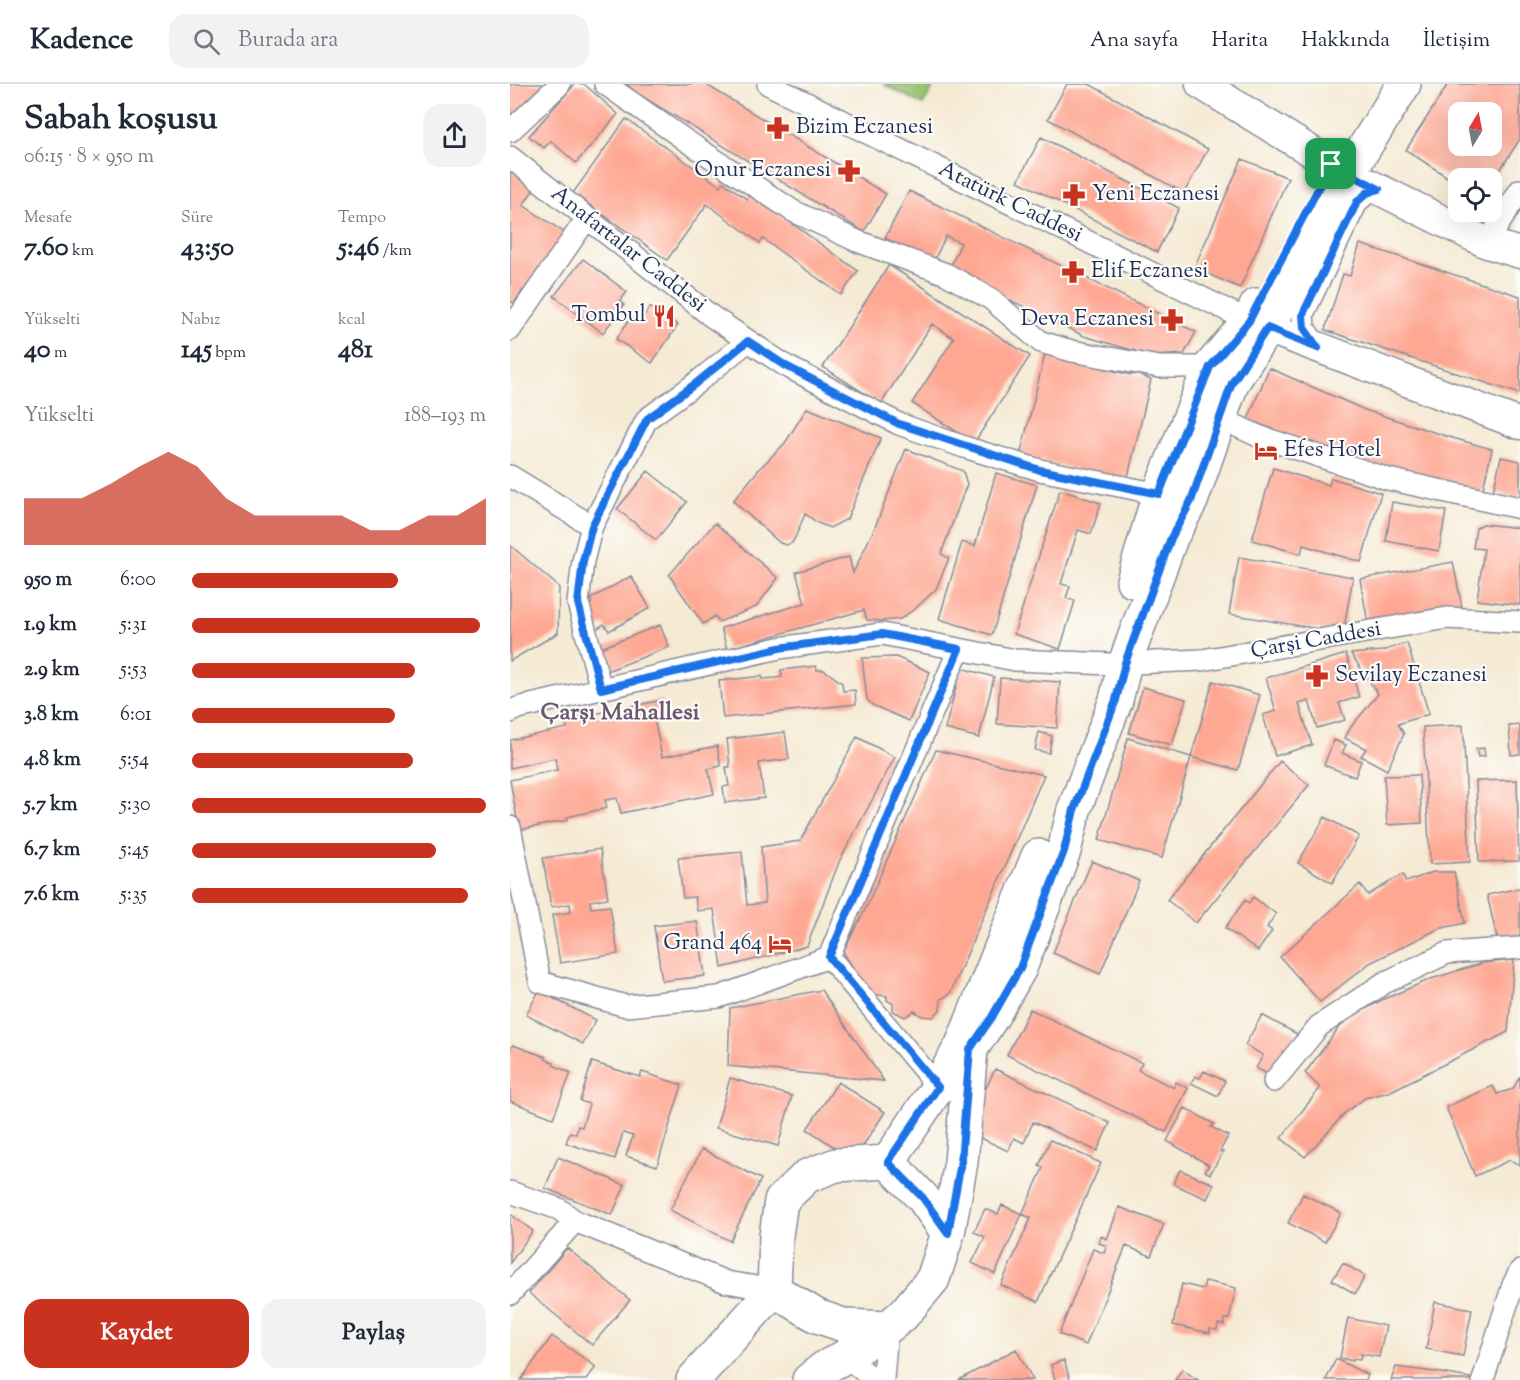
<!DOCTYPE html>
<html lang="tr">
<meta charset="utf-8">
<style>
:root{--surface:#fff;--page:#f2f2f3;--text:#1f2937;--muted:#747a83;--line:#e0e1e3;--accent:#c8321e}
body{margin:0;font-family:"Sorts Mill Goudy",serif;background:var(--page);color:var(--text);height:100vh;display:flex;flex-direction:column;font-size:22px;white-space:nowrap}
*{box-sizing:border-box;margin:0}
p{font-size:20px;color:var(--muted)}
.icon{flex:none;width:33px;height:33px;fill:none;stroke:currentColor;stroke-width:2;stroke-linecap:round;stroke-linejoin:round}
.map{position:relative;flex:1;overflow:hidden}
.side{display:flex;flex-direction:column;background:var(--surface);width:510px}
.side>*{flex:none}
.needle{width:39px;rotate:10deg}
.buttons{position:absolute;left:938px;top:18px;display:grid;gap:12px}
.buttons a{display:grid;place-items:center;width:54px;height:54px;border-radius:12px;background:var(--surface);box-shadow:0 6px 24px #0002;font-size:30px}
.pin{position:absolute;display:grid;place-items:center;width:51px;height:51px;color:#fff;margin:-26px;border-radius:12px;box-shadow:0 3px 9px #0006}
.round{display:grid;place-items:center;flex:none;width:63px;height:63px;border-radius:18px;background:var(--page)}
.summary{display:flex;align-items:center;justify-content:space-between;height:102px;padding:0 24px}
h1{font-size:33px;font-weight:700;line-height:45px}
.stats{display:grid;grid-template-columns:repeat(3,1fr);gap:9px;height:102px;padding:6px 24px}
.stats div{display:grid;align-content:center}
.stats b{font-size:26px;font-weight:700}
.stats small{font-size:16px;font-weight:400}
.stats p{font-size:16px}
.chart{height:168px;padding:12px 24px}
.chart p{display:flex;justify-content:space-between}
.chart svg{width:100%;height:108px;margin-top:6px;fill:var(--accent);opacity:.7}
.primary-button{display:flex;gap:12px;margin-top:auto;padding:12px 24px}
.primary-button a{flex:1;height:69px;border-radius:18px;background:var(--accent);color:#fff;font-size:24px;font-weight:700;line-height:69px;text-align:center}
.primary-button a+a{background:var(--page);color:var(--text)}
ul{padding:0 24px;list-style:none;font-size:20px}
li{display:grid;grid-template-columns:96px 72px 1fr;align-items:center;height:45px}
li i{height:15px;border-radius:8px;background:var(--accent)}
header{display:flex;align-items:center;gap:36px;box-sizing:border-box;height:84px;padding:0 30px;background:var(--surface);border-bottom:2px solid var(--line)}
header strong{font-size:28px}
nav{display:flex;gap:33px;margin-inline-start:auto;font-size:21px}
.search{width:420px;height:54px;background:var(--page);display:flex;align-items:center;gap:15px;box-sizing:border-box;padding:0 21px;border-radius:18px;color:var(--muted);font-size:22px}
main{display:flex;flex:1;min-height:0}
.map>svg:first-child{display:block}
.green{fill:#97c26f;stroke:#597866;stroke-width:1.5}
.building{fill:#fea793;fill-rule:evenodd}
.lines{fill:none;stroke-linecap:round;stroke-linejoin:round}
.street-casing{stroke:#888c99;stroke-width:24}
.secondary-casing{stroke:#888c99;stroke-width:33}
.primary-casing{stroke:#888c99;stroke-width:36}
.street{stroke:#fff;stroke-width:21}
.secondary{stroke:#fff;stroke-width:30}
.primary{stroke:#fff;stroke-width:33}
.route-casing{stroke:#fff;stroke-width:12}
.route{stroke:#1a73e8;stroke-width:8}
.labels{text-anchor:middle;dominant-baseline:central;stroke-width:4.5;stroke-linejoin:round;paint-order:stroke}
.poi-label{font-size:22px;fill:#1b2f5e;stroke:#fdfcf7;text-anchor:start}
.street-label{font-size:22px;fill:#1b2f5e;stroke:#fdfcf7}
.neighbourhood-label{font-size:24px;font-weight:bold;fill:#6a5971;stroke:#fdfcf7}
</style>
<header>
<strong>Kadence</strong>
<div class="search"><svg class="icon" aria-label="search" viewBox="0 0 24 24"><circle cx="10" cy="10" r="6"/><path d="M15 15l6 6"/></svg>Burada ara</div>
<nav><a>Ana sayfa</a><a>Harita</a><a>Hakkında</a><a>İletişim</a></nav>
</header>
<main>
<section class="side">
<div class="summary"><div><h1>Sabah koşusu</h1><p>06:15 · 8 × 950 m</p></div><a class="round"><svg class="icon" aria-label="share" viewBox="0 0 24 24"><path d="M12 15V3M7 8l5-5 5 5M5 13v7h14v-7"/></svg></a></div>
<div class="stats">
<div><p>Mesafe</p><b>7.60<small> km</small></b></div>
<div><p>Süre</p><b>43:50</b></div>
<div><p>Tempo</p><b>5:46<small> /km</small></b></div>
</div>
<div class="stats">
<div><p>Yükselti</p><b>40<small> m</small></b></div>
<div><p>Nabız</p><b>145<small> bpm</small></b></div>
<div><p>kcal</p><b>481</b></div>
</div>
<div class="chart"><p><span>Yükselti</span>188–193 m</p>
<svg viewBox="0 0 160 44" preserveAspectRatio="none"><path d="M0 44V25L10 25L20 25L30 19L40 12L50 6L60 12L70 25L80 32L90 32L100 32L110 32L120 38L130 38L140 32L150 32L160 25V44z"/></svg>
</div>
<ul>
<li><b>950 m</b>6:00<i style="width:70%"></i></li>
<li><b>1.9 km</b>5:31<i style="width:98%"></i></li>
<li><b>2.9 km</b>5:53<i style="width:76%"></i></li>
<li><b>3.8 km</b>6:01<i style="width:69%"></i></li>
<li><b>4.8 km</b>5:54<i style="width:75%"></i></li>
<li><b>5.7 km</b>5:30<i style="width:100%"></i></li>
<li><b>6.7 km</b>5:45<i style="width:83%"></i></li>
<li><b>7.6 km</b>5:35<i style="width:94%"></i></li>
</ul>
<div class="primary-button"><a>Kaydet</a><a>Paylaş</a></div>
</section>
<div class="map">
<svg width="1010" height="1296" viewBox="0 0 1010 1296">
<rect width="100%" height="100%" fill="#fdfcf7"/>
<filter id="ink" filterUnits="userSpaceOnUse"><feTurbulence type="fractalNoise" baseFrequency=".0167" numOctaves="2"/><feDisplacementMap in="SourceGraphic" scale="12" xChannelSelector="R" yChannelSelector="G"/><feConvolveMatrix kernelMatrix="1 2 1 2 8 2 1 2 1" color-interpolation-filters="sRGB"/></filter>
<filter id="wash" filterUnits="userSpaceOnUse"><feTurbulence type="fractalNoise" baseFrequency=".008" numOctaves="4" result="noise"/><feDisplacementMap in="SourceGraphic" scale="24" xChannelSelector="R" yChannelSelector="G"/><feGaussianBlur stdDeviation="1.35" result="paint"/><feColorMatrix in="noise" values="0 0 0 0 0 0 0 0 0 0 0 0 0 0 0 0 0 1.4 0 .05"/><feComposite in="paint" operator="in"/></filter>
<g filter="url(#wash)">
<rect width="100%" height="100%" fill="#f5ead4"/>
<path class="green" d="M 373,0 L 425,0 L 413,21 Z"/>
<g id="blocks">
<path class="building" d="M 0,0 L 37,0 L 0,38 Z
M 65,0 L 74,0 L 108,30 L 66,79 L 41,57 L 34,64 L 19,52 Z
M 116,0 L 195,0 L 376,110 L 354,148 L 130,11 Z
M 557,0 L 579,0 L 698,65 L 674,109 L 538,35 Z
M 938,0 L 1010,0 L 1010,55 L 981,100 L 981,94 L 948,94 L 948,100 L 896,66 ZM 948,28 L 981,28 L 981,62 L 948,62 Z
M 116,35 L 210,102 L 213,98 L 237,115 L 241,110 L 348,187 L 331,211 L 253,155 L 250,159 L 197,120 L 157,176 L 63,109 Z
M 531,53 L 669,124 L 647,168 L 508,97 Z
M 732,75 L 778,94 L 730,204 L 684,184 Z
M 0,85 L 26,102 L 13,121 L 58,151 L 18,210 L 13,206 L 4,219 L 0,217 Z
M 399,107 L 686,248 L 674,270 L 642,272 L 574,252 L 465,199 L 440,183 L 451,159 L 436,152 L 423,178 L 375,154 Z
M 850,160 L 1010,212 L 1010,310 L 815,246 L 833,190 L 840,192 Z
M 73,175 L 117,208 L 110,217 L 114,221 L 93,249 L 44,212 Z
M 379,181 L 520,272 L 464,359 L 402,319 L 444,254 L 422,240 L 371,320 L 313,283 Z
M 140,223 L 168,241 L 142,279 L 106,255 L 121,233 L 129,239 Z
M 535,270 L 621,291 L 627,290 L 641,296 L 617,397 L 510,372 Z
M 759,284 L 855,326 L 939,353 L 982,365 L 972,409 L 821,369 L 738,335 Z
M 297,324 L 371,354 L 337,435 L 320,444 L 308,439 L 295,430 L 285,454 L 282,459 L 276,461 L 270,459 L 223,417 L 251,383 L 275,359 Z
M 396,365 L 453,387 L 457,400 L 431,470 L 439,474 L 426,505 L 406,524 L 390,535 L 372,537 L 357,536 L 354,526 L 217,565 L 211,544 L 295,519 L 286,488 L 339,473 L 343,489 L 365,443 Z
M 991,373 L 1010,377 L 1010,414 L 983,408 Z
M 763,384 L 819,401 L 821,394 L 871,409 L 851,478 L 793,461 L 791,470 L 742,456 Z
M 138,387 L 177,418 L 146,456 L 107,425 Z
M 486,389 L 527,401 L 482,551 L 429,535 L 452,458 L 465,462 Z
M 550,406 L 591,419 L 581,450 L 568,446 L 551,500 L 560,502 L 556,514 L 565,517 L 550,565 L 504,550 Z
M 882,418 L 936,427 L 929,467 L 876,457 Z
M 205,439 L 268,494 L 246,523 L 209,538 L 205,532 L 193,540 L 159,491 Z
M 973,440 L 1010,444 L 1010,521 L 967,516 L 974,465 L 963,464 L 966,444 Z
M 0,461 L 49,503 L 48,549 L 0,577 Z
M 729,473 L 843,493 L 833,549 L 719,530 Z
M 943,478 L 952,523 L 858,539 L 850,495 Z
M 121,492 L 140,524 L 99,547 L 94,540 L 83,547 L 75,533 L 82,529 L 78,521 L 82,519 L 80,515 Z
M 150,541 L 159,563 L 97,587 L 88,565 Z
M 897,559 L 919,630 L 888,640 L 894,650 L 877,686 L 851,672 L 856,665 L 835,654 L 841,643 L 868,610 L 841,570 L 872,567 Z
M 836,570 L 849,613 L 829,619 L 835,636 L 807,644 L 799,617 L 789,620 L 802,661 L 765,672 L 753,631 L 766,627 L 756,594 Z
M 386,573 L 420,588 L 399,637 L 362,621 L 357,615 L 352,574 Z
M 306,582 L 307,586 L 314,586 L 332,599 L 333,607 L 345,606 L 346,620 L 213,634 L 209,597 L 252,592 L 252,595 L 266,594 L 272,593 L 271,586 Z
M 451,584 L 484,593 L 469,654 L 435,645 Z
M 490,594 L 550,598 L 547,644 L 487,640 Z
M 703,597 L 750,611 L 728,686 L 681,673 Z
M 633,603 L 676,615 L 662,661 L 619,649 Z
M 152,616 L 156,632 L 144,634 L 152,673 L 207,662 L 211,682 L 198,685 L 204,710 L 111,729 L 107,714 L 102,715 L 95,716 L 97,724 L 57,733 L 58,736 L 9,746 L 0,696 L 47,686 L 45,674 L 0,684 L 0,656 L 57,644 L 55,636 Z
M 953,641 L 960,778 L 920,780 L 913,643 Z
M 1010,641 L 1010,670 L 1001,671 L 999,642 Z
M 275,648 L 279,675 L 249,679 L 254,714 L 215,719 L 213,703 L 219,702 L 216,683 L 220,683 L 217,655 Z
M 529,648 L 542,652 L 539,669 L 525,666 Z
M 347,653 L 385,673 L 329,778 L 297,862 L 212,884 L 204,825 L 187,827 L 185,813 L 173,814 L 168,774 L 232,768 L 237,821 L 255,819 L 251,763 L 290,757 Z
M 618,654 L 681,673 L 652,774 L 589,756 Z
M 824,656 L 836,661 L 832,669 L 851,677 L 845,693 L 814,681 Z
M 974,664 L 975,672 L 968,673 L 966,665 Z
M 426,666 L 534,691 L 440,910 L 431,915 L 430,926 L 423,933 L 412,932 L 404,927 L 395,933 L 383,927 L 383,920 L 377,916 L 377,912 L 360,910 L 333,868 L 354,828 Z
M 770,677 L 799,701 L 686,839 L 657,816 Z
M 909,691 L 912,739 L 877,741 L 874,692 Z
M 1007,696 L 1009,777 L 969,778 L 966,697 Z
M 815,733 L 849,752 L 822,799 L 788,779 Z
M 90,765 L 98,814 L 80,817 L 81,824 L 100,822 L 108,870 L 50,879 L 42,831 L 61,828 L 60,820 L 41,823 L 33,774 Z
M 582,777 L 629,797 L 590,890 L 543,869 Z
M 923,788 L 944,788 L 955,839 L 928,845 L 860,879 L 810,918 L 770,873 L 850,800 L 858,811 L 893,790 L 896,798 Z
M 1010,804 L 1010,853 L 988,858 L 977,811 Z
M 743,813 L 766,830 L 757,843 L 762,847 L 748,867 L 715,844 L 735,816 L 739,819 Z
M 187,837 L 195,892 L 152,897 L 144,842 Z
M 1004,876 L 998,948 L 879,1008 L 855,1014 L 836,1028 L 795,1073 L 771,1054 L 810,1004 L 795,989 L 827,946 L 840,933 L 876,914 L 921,895 L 973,879 Z
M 311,906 L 374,997 L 218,982 L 220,924 Z
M 29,907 L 86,936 L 73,960 L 16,931 Z
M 520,925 L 632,979 L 628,986 L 664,1004 L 666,998 L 678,1004 L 656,1048 L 497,971 Z
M 752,931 L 787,950 L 763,993 L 746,984 L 753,971 L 735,961 Z
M 3,961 L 36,973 L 35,975 L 44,979 L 43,981 L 61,989 L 43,1034 L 0,1017 L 0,965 Z
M 82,978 L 130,993 L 132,988 L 172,1001 L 147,1082 L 116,1072 L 123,1052 L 113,1049 L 105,1075 L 56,1059 L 60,1048 L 66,1050 L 68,1042 L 72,1043 L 79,1020 L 70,1017 Z
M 485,985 L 600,1039 L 587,1067 L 523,1038 L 514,1059 L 504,1054 L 498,1067 L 456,1047 Z
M 694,987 L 715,997 L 708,1012 L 681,999 L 685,992 L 690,994 Z
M 1010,992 L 1010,1081 L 1000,1076 L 965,1092 L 936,1023 L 983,1002 L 987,1010 L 1003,1005 Z
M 220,994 L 282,1012 L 268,1062 L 206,1044 Z
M 328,998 L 375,1028 L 344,1076 L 297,1045 Z
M 675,1024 L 704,1040 L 701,1043 L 718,1052 L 710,1067 L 713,1068 L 700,1090 L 695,1087 L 699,1081 L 657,1057 Z
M 540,1056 L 591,1079 L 528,1218 L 491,1201 L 521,1134 L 512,1130 L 533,1084 L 529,1082 Z
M 192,1065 L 251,1095 L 220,1157 L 160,1126 Z
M 48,1073 L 115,1101 L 102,1131 L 35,1104 Z
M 670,1086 L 704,1100 L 697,1115 L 663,1100 Z
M 793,1110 L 831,1129 L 815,1158 L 778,1139 Z
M 492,1121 L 512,1130 L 485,1190 L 462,1179 L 475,1153 L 464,1148 L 475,1125 L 488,1130 Z
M 609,1123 L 654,1140 L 641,1172 L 616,1162 L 576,1261 L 549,1250 L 583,1165 L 594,1169 L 597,1162 L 589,1159 L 591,1152 L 597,1155 Z
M 0,1130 L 23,1147 L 0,1179 Z
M 57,1164 L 120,1216 L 82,1261 L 19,1209 Z
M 833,1179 L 855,1192 L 845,1210 L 822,1196 Z
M 695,1197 L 726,1204 L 719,1235 L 715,1235 L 714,1241 L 708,1240 L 707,1246 L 700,1245 L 700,1249 L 663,1241 L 672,1200 L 693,1205 Z
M 925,1218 L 962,1225 L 953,1272 L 916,1265 Z
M 838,1234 L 876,1242 L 869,1273 L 851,1270 L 850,1276 L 843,1275 L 843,1277 L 830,1274 Z
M 42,1252 L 86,1283 L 76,1296 L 11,1296 Z
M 506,1265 L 523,1296 L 449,1296 Z
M 826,1275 L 858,1291 L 856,1296 L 816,1296 Z
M 554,1276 L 560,1296 L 545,1296 L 541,1281 Z
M 886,1283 L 925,1288 L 961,1294 L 960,1296 L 881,1296 Z
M 672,1285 L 685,1294 L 688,1296 L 665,1296 Z"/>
</g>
</g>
<g filter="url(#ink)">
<use href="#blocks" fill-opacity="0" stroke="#888c99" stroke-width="1.5"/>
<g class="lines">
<g class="street-casing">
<path id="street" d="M 95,0 L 178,58 L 283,127 L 347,157 L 436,190 L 481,215 L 531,258 L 562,267 L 649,283 L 700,283
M 258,0 L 739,237
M 0,47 L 50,0
M 0,73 L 201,232 L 276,282 L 389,340 L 454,363 L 530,386 L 649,410
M 977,159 L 1010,106
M 0,246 L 77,134
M 808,264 L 794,244 L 793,230 L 847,118 L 857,109 L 869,105
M 698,332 L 710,334 L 748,352 L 878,395 L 1010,424
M 0,392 L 82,442 L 73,477 L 68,519 L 91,605
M 82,442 L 137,335 L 185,300 L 238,257
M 0,628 L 8,624 L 269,564 L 372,550 L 505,576 L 601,580 L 692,576 L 937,534 L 1010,538
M 0,743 L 30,898 L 116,922 L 209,913 L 319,873
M 764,997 L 809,942 L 874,899 L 937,869 L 1010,864
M 428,1003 L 319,873 L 449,565
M 0,1108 L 49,1125 L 65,1137 L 216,1198 L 264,1206
M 0,1210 L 65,1137
M 336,1272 L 364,1296
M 373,1296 L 377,1244
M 973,1296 L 1003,1201 L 1010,1187"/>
</g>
<g class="secondary-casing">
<path id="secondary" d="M 691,0 L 838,90 L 977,159 L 1010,169
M 739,237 L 1010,340"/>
</g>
<g class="primary-casing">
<path id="primary" d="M 623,497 L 649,410 L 700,283 L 739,237 L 747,221
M 378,1078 L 428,1003 L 452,961 L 528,772
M 264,1206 L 307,1232 L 336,1242 L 377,1244
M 183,1296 L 264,1206 L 266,1152 L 271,1117 L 297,1092 L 326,1081 L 378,1078 L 413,1114 L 438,1149
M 299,1296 L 314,1284 L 336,1272 L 377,1244 L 393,1231 L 423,1195 L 438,1149 L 451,1078 L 461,965 L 482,933 L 510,884 L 523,850 L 554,767 L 564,726 L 606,616 L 615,579 L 661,454 L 681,417 L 722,299 L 757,244 L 838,90 L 894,0"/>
</g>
<use href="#street" class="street"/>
<use href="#secondary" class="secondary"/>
<use href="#primary" class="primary"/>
</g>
</g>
<g class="lines" filter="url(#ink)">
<g class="route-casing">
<path id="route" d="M 821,80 L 869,105 L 857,109 L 847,118 L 793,230 L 794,244 L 808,264 L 757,244 L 722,299 L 681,417 L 661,454 L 615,579 L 606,616 L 564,726 L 554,767 L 510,884 L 482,933 L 460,965 L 451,1078 L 438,1149 L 413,1114 L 378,1078 L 428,1003 L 319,873 L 449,565 L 372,550 L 269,564 L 91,605 L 68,519 L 73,477 L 82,442 L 137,335 L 185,300 L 238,257 L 276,282 L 389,340 L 530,386 L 649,410 L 700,283 L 739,237 Z"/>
</g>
<use href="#route" class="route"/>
</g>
<defs>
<g id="pharmacy-bare" transform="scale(1.8)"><path d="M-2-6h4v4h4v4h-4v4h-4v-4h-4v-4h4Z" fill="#c8321e" stroke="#fdfcf7" stroke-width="2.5" paint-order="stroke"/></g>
<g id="restaurant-bare" transform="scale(1.8)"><path d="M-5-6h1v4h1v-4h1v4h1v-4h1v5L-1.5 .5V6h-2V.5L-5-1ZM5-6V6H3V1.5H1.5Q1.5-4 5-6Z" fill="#c8321e" stroke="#fdfcf7" stroke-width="2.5" paint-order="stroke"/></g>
<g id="hotel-bare" transform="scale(1.8)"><path d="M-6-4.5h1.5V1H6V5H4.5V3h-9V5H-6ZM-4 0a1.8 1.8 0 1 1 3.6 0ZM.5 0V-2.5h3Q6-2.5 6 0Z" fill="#c8321e" stroke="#fdfcf7" stroke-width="2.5" paint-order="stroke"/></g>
</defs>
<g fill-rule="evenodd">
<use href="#pharmacy-bare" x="268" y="44"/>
<use href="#pharmacy-bare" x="339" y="87"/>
<use href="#pharmacy-bare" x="564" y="111"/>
<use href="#pharmacy-bare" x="563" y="188"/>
<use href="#restaurant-bare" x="154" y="232"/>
<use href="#pharmacy-bare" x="662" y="236"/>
<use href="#hotel-bare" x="756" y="367"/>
<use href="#pharmacy-bare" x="807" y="592"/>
<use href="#hotel-bare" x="270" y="860"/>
</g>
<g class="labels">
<g class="poi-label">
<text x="286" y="44">Bizim Eczanesi</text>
<text x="321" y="87" text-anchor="end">Onur Eczanesi</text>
<text x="582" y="111">Yeni Eczanesi</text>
<text x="581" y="188">Elif Eczanesi</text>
<text x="136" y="232" text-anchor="end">Tombul</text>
<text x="644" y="236" text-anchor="end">Deva Eczanesi</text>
<text x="774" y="367">Efes Hotel</text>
<text x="825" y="592">Sevilay Eczanesi</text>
<text x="252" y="860" text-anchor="end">Grand 464</text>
</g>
<g class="street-label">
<text transform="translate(500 119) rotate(26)">Atatürk Caddesi</text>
<text transform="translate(118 166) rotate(38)">Anafartalar Caddesi</text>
<text transform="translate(806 557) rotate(-10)">Çarşi Caddesi</text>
</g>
<g class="neighbourhood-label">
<text x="110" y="629">Çarşı Mahallesi</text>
</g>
</g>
</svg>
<div class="buttons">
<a><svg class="needle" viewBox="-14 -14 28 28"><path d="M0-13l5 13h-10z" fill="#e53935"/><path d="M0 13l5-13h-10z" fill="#747a83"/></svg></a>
<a><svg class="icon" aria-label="locate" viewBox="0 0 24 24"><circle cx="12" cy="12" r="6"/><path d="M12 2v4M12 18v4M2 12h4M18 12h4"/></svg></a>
</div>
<div class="pin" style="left:821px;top:80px;background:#1e9e55"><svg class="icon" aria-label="arrive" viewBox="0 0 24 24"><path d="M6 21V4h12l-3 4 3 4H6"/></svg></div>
</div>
</main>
